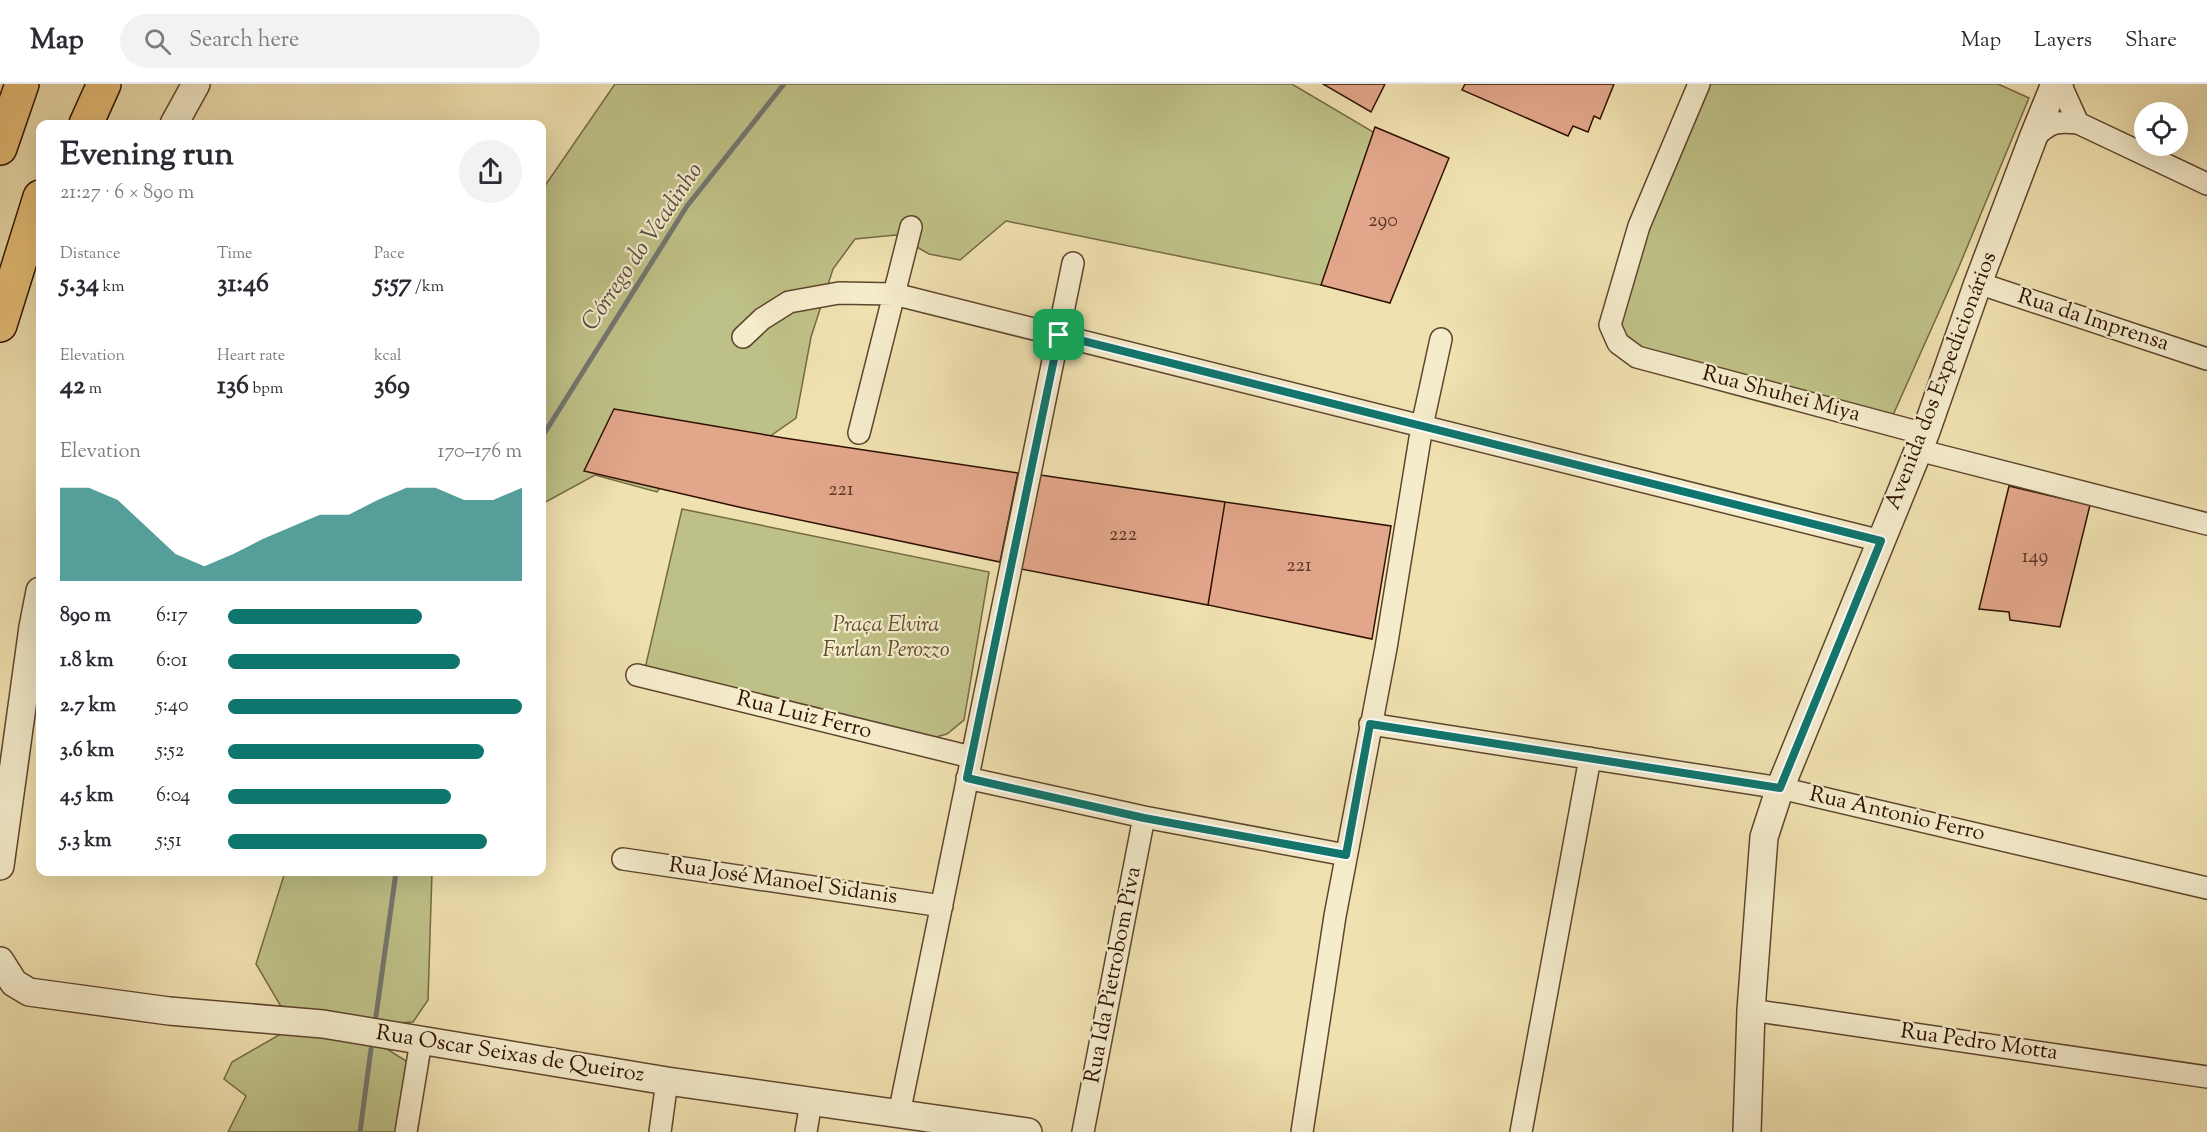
<!DOCTYPE html>
<meta charset="utf-8">
<style>
:root{--surface:#fff;--page:#f2f2f3;--text:#2b2b33;--muted:#7c7c81;--line:#e1e1e2;--accent:#0f766e}
body{margin:0;font-family:"Sorts Mill Goudy",serif;background:var(--page);color:var(--text);height:100vh;display:flex;flex-direction:column;font-size:22px;white-space:nowrap}
*{box-sizing:border-box;margin:0}
p{font-size:20px;color:var(--muted)}
.icon{flex:none;width:33px;height:33px;fill:none;stroke:currentColor;stroke-width:2;stroke-linecap:round;stroke-linejoin:round}
.map{position:relative;flex:1;overflow:hidden}
.drawer{position:absolute;left:36px;top:36px;width:510px;height:756px;display:flex;flex-direction:column;background:var(--surface);border-radius:12px;box-shadow:0 6px 24px #0002}
.drawer>*{flex:none}
.tools{position:absolute;left:2134px;top:18px;display:grid;gap:12px}
.tools a{display:grid;place-items:center;width:54px;height:54px;border-radius:50%;background:var(--surface);box-shadow:0 6px 24px #0002;font-size:30px}
.pin{position:absolute;display:grid;place-items:center;width:51px;height:51px;color:#fff;margin:-26px;border-radius:12px;box-shadow:0 3px 9px #0006}
.round{display:grid;place-items:center;flex:none;width:63px;height:63px;border-radius:32px;background:var(--page)}
.head{display:flex;align-items:center;justify-content:space-between;height:102px;padding:0 24px}
h1{font-size:33px;font-weight:700;line-height:45px}
.metrics{display:grid;grid-template-columns:repeat(3,1fr);gap:9px;height:102px;padding:6px 24px}
.metrics div{display:grid;align-content:center}
.metrics b{font-size:26px;font-weight:700}
.metrics small{font-size:16px;font-weight:400}
.metrics p{font-size:16px}
.chart{height:168px;padding:12px 24px}
.chart p{display:flex;justify-content:space-between}
.chart svg{width:100%;height:108px;margin-top:6px;fill:var(--accent);opacity:.7}
ul{padding:0 24px;list-style:none;font-size:20px}
li{display:grid;grid-template-columns:96px 72px 1fr;align-items:center;height:45px}
li i{height:15px;border-radius:8px;background:var(--accent)}
header{display:flex;align-items:center;gap:36px;box-sizing:border-box;height:84px;padding:0 30px;background:var(--surface);border-bottom:2px solid var(--line)}
header strong{font-size:28px}
nav{display:flex;gap:33px;margin-inline-start:auto;font-size:21px}
.search{width:420px;height:54px;background:var(--page);display:flex;align-items:center;gap:15px;box-sizing:border-box;padding:0 21px;border-radius:33px;color:var(--muted);font-size:22px}
.map>svg:first-child{display:block}
.green{fill:#bec187;stroke:#766945;stroke-width:1.5}
.lines{fill:none;stroke-linecap:round;stroke-linejoin:round}
.stream{stroke:#737670;stroke-width:5}
.building{fill:#e2a68a;stroke:#2f1103;stroke-width:1.5}
.minor-casing{stroke:#5f452e;stroke-width:24}
.tertiary-casing{stroke:#5f452e;stroke-width:30}
.motorway-casing{stroke:#2f1103;stroke-width:36}
.minor{stroke:#f5eccc;stroke-width:21}
.tertiary{stroke:#f5eccc;stroke-width:27}
.motorway{stroke:#e8c078;stroke-width:33}
.route-casing{stroke:#fff;stroke-width:12}
.route{stroke:#0f766e;stroke-width:8}
.labels{text-anchor:middle;dominant-baseline:central;stroke-width:4.5;stroke-linejoin:round;paint-order:stroke}
.number-label{font-size:20px;fill:#5c3625}
.street-label{font-size:22px;fill:#2f1103;stroke:#f5eccc}
.park-label{font-size:22px;font-style:italic;fill:#614f31;stroke:#f5eccc}
.water-label{font-size:24px;font-style:italic;fill:#574c42;stroke:#f5eccc}
</style>
<header>
<strong>Map</strong>
<div class="search"><svg class="icon" aria-label="search" viewBox="0 0 24 24"><circle cx="10" cy="10" r="6"/><path d="M15 15l6 6"/></svg>Search here</div>
<nav><a>Map</a><a>Layers</a><a>Share</a></nav>
</header>
<div class="map">
<svg width="2207" height="1048" viewBox="0 0 2207 1048">
<rect width="100%" height="100%" fill="#f0e1b0"/>
<filter id="stains"><feTurbulence type="fractalNoise" baseFrequency=".00333" numOctaves="4"/><feColorMatrix values="0 0 0 0 .2 0 0 0 0 .09 0 0 0 0 .02 0 0 0 .5 -.17"/></filter>
<radialGradient id="worn" r=".72"><stop offset=".6" stop-color="#630" stop-opacity="0"/><stop offset="1" stop-color="#630" stop-opacity=".3"/></radialGradient>
<path class="green" d="M 615,0 L 1292,0 L 1402,65 L 1365,210 L 1006,137 L 960,176 L 929,170 L 896,151 L 855,155 L 833,185 L 811,253 L 796,334 L 746,369 L 681,375 L 657,408 L 595,391 L 542,420 L 542,106 Z
M 1704,0 L 1998,0 L 2029,14 L 1958,185 L 1893,331 L 1643,267 L 1624,255 L 1614,238 Z
M 682,425 L 989,488 L 964,636 L 947,650 L 936,653 L 644,589 Z
M 285,788 L 432,788 L 428,916 L 413,938 L 363,941 L 344,955 L 387,965 L 411,980 L 397,1048 L 228,1048 L 246,1012 L 224,995 L 232,978 L 293,943 L 256,880 Z"/>
<g class="lines">
<path class="stream" d="M 542,353 L 687,122 L 784,0
M 376,932 L 396,788
M 360,1048 L 371,965"/>
</g>
<path class="building" d="M 1323,0 L 1385,0 L 1371,28 Z
M 1465,0 L 1614,0 L 1600,35 L 1594,32 L 1588,48 L 1573,42 L 1568,52 L 1462,6 Z
M 1375,43 L 1449,74 L 1390,219 L 1321,201 Z
M 614,325 L 784,354 L 1018,389 L 1000,478 L 743,424 L 584,387 Z
M 1040,391 L 1225,418 L 1208,521 L 1021,485 Z
M 2009,402 L 2090,421 L 2060,543 L 2010,536 L 2009,528 L 1979,525 Z
M 1225,418 L 1391,442 L 1372,555 L 1208,521 Z"/>
<g class="lines">
<g class="minor-casing">
<path id="minor" d="M 1699,0 L 1639,142 L 1610,241 L 1618,259 L 1637,273 L 1925,350
M 2062,0 L 2063,6 L 2078,39
M 2033,54 C 2051,38 2054,37 2078,39 L 2207,100
M 1978,199 L 2207,275
M 743,253 L 762,235 L 789,218 L 839,209 L 894,210 L 1881,457
M 859,349 L 911,143
M 1918,366 L 2207,440
M 637,591 L 971,673
M 1370,640 L 1780,704 L 2207,804
M 967,694 L 1144,733 L 1346,771
M 623,775 L 942,822
M 1751,926 L 2207,993
M 899,1030 L 1073,179
M 406,1048 L 421,957
M 660,1048 L 667,997
M 806,1048 L 811,1018
M 1083,1048 L 1144,733
M 1302,1048 L 1335,832 L 1386,564 L 1422,342 L 1441,255
M 1521,1048 L 1590,674"/>
</g>
<g class="tertiary-casing">
<path id="tertiary" d="M 174,40 L 196,0
M 0,782 L 33,543 L 40,507
M 0,877 L 14,899 L 29,908 L 169,927 L 323,940 L 667,997 L 1028,1048
M 1747,1048 L 1751,926 L 1764,753 L 1780,704 L 1925,350 L 1978,199 L 2033,54 L 2055,0"/>
</g>
<g class="motorway-casing">
<path id="motorway" d="M 86,40 L 104,0
M 0,64 L 22,0
M 0,241 L 40,113"/>
</g>
<use href="#minor" class="minor"/>
<use href="#tertiary" class="tertiary"/>
<use href="#motorway" class="motorway"/>
</g>
<g class="lines">
<g class="route-casing">
<path id="route" d="M 1059,251 L 1881,457 L 1780,704 L 1370,640 L 1346,771 L 1144,734 L 967,694 Z"/>
</g>
<use href="#route" class="route"/>
</g>
<g class="labels">
<g class="number-label">
<text x="1383" y="137">290</text>
<text x="841" y="406">221</text>
<text x="1123" y="451">222</text>
<text x="2035" y="473">149</text>
<text x="1299" y="482">221</text>
</g>
<g class="street-label">
<text transform="translate(2093 237) rotate(18)">Rua da Imprensa</text>
<text transform="translate(1942 297) rotate(-69)">Avenida dos Expedicionários</text>
<text transform="translate(1781 311) rotate(15)">Rua Shuhei Miya</text>
<text transform="translate(804 632) rotate(14)">Rua Luiz Ferro</text>
<text transform="translate(1897 731) rotate(13)">Rua Antonio Ferro</text>
<text transform="translate(783 798) rotate(8)">Rua José Manoel Sidanis</text>
<text transform="translate(1114 891) rotate(-79)">Rua Ida Pietrobom Piva</text>
<text transform="translate(1979 959) rotate(8)">Rua Pedro Motta</text>
<text transform="translate(510 971) rotate(9)">Rua Oscar Seixas de Queiroz</text>
</g>
<g class="park-label">
<text x="886" y="542">Praça Elvira<tspan x="886" dy="25">Furlan Perozzo</tspan></text>
</g>
<g class="water-label">
<text transform="translate(643 163) rotate(-56)">Córrego do Veadinho</text>
</g>
</g>
<rect width="100%" height="100%" filter="url(#stains)"/>
<rect width="100%" height="100%" fill="url(#worn)"/>
</svg>
<div class="tools">
<a><svg class="icon" aria-label="locate" viewBox="0 0 24 24"><circle cx="12" cy="12" r="6"/><path d="M12 2v4M12 18v4M2 12h4M18 12h4"/></svg></a>
</div>
<div class="pin" style="left:1059px;top:251px;background:#1e9e55"><svg class="icon" aria-label="arrive" viewBox="0 0 24 24"><path d="M6 21V4h12l-3 4 3 4H6"/></svg></div>
<section class="drawer">
<div class="head"><div><h1>Evening run</h1><p>21:27 · 6 × 890 m</p></div><a class="round"><svg class="icon" aria-label="share" viewBox="0 0 24 24"><path d="M12 15V3M7 8l5-5 5 5M5 13v7h14v-7"/></svg></a></div>
<div class="metrics">
<div><p>Distance</p><b>5.34<small> km</small></b></div>
<div><p>Time</p><b>31:46</b></div>
<div><p>Pace</p><b>5:57<small> /km</small></b></div>
</div>
<div class="metrics">
<div><p>Elevation</p><b>42<small> m</small></b></div>
<div><p>Heart rate</p><b>136<small> bpm</small></b></div>
<div><p>kcal</p><b>369</b></div>
</div>
<div class="chart"><p><span>Elevation</span>170–176 m</p>
<svg viewBox="0 0 160 44" preserveAspectRatio="none"><path d="M0 44V6L10 6L20 11L30 22L40 33L50 38L60 33L70 27L80 22L90 17L100 17L110 11L120 6L130 6L140 11L150 11L160 6V44z"/></svg>
</div>
<ul>
<li><b>890 m</b>6:17<i style="width:66%"></i></li>
<li><b>1.8 km</b>6:01<i style="width:79%"></i></li>
<li><b>2.7 km</b>5:40<i style="width:100%"></i></li>
<li><b>3.6 km</b>5:52<i style="width:87%"></i></li>
<li><b>4.5 km</b>6:04<i style="width:76%"></i></li>
<li><b>5.3 km</b>5:51<i style="width:88%"></i></li>
</ul>
</section>
</div>
